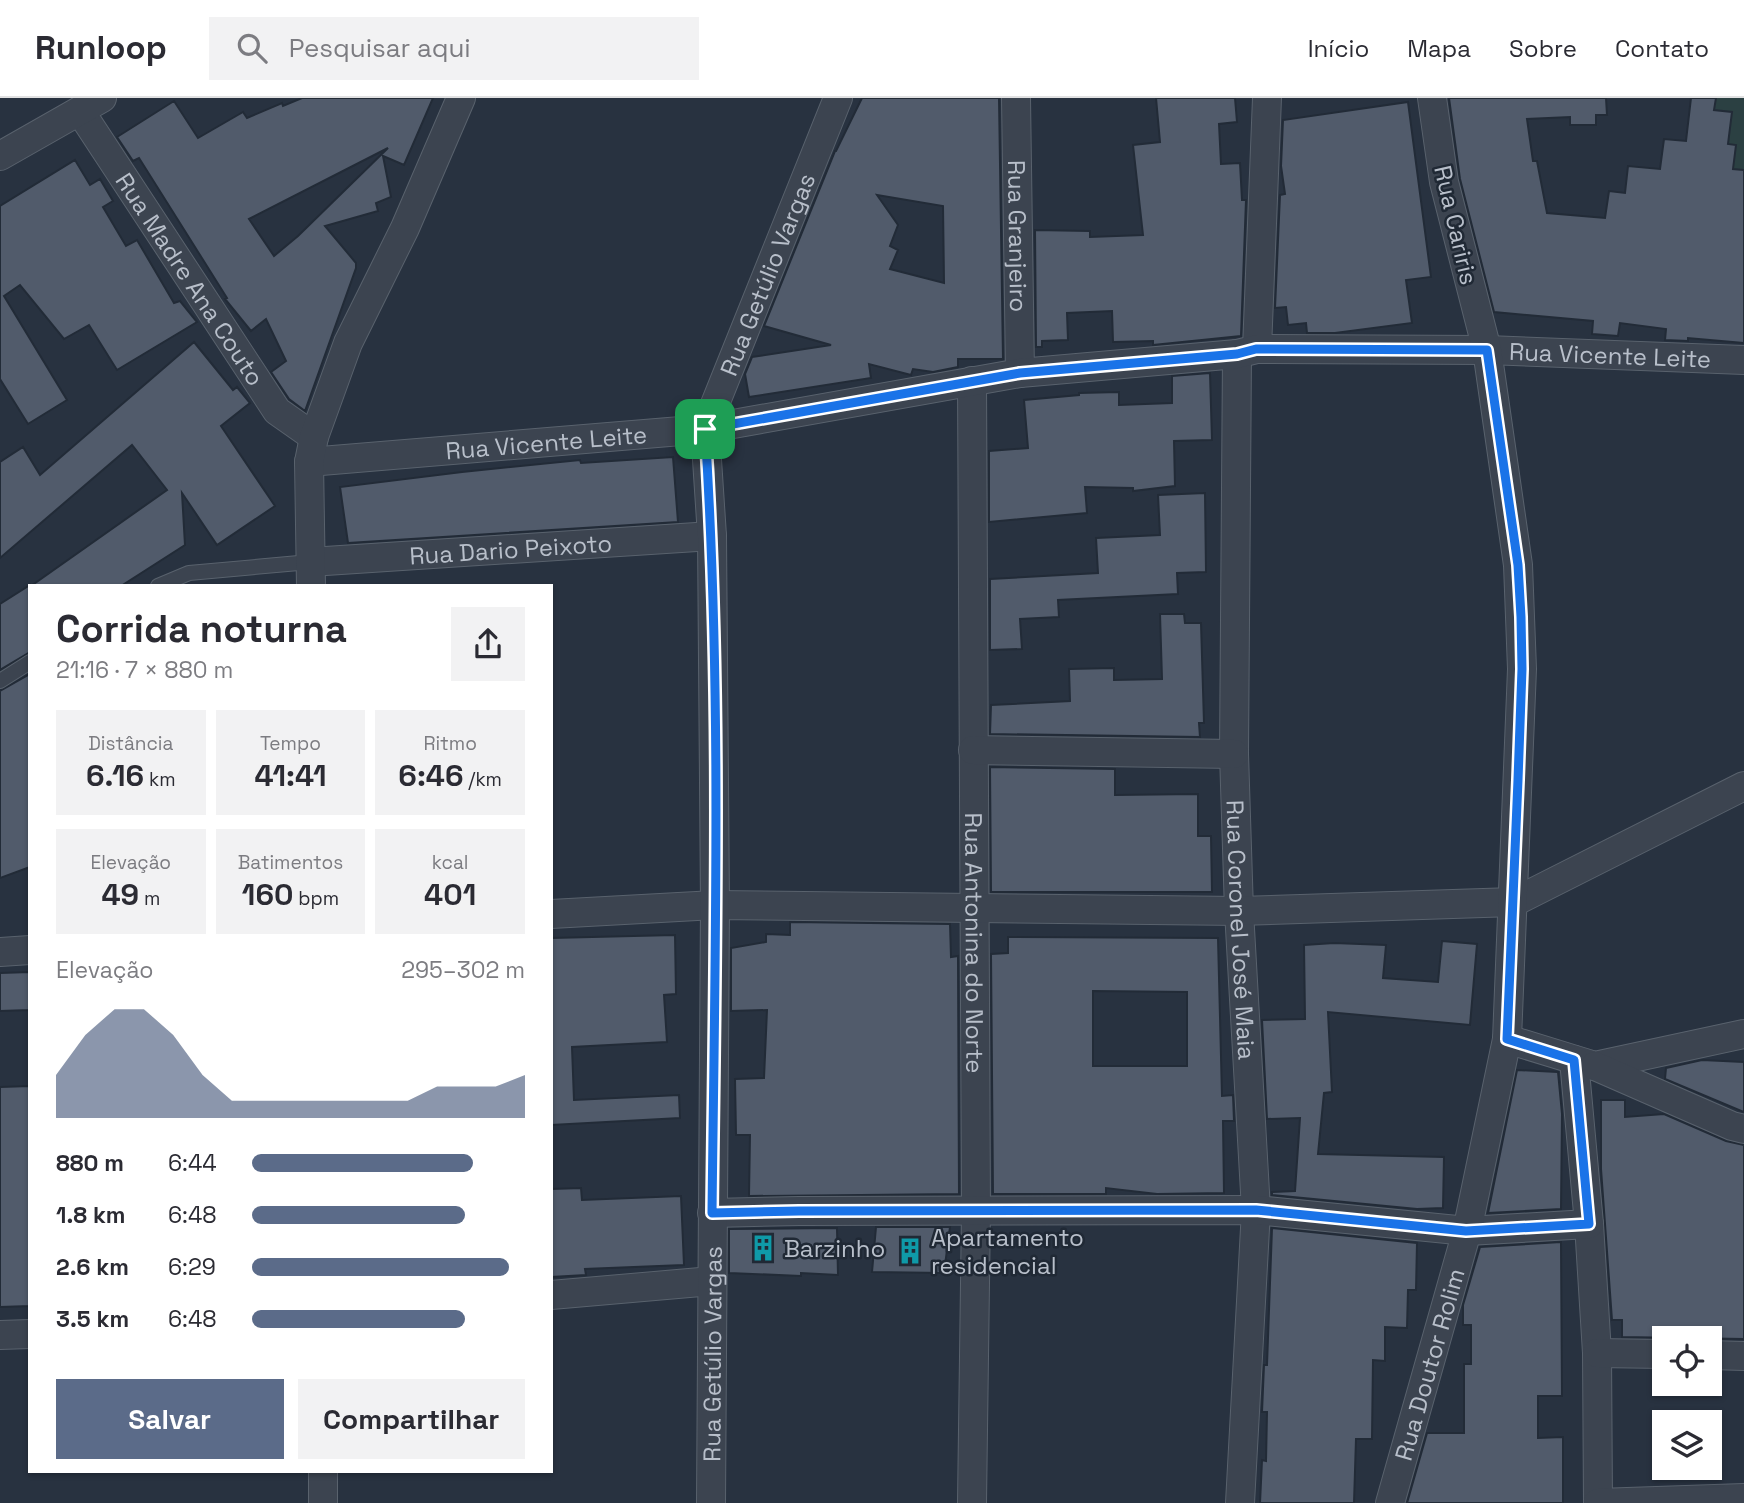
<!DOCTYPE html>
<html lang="pt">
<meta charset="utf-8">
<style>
:root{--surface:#fff;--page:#f2f2f3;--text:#2b2b33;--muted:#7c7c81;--line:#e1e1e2;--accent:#5b6b89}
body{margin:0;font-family:"Space Grotesk",sans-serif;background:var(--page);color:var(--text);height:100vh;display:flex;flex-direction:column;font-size:26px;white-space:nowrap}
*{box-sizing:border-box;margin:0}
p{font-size:23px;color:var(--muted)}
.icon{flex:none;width:38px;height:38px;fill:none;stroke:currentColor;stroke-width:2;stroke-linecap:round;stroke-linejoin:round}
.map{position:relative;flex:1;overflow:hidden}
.panel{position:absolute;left:28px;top:486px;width:525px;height:889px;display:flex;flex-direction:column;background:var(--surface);border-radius:0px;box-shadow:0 2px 5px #0004}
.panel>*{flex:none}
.controls{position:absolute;left:1652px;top:1228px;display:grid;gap:14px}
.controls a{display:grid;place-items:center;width:70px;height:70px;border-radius:0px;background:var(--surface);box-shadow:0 2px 5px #0004;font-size:35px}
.pin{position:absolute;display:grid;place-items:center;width:60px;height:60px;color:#fff;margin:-30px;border-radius:14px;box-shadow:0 4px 10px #0006}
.round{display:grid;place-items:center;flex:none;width:74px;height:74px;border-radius:0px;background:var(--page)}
.head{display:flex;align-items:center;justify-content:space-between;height:119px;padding:0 28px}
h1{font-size:38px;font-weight:800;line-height:52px}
.figures{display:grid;grid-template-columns:repeat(3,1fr);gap:10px;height:119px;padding:7px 28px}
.figures div{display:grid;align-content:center;border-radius:0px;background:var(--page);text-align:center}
.figures b{font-size:30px;font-weight:800}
.figures small{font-size:19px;font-weight:400}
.figures p{font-size:19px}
.chart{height:196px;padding:14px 28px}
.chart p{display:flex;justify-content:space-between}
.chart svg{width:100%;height:126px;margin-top:7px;fill:var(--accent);opacity:.7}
.primary-button{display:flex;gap:14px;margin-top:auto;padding:14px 28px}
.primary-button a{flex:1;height:80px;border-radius:0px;background:var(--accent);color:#fff;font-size:28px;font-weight:800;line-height:80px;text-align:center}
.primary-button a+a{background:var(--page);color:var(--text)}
ul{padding:0 28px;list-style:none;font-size:23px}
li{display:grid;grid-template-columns:112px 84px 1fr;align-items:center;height:52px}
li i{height:18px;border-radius:9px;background:var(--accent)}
header{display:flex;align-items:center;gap:42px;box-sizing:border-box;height:98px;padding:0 35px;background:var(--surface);border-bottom:2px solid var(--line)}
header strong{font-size:33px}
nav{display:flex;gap:38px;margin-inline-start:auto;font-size:24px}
.search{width:490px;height:63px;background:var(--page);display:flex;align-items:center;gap:18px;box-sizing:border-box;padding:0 24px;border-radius:0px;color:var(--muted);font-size:26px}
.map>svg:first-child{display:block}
.green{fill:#2b4042}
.building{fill:#515b6b;stroke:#222b37;stroke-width:2;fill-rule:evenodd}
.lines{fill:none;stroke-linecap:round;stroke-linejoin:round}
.service-casing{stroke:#59626d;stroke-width:16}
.minor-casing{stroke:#59626d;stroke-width:30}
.service{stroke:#3c4450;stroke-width:14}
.minor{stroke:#3c4450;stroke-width:28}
.route-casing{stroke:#fff;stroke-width:14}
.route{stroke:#1a73e8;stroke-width:9}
.labels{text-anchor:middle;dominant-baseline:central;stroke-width:5;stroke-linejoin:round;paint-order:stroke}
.street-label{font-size:24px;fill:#b8bfca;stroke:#202935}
.poi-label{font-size:24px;fill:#b8bfca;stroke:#202935;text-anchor:start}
</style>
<header>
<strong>Runloop</strong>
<div class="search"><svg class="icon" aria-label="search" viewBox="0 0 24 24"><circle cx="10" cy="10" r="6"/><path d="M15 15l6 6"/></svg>Pesquisar aqui</div>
<nav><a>Início</a><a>Mapa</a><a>Sobre</a><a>Contato</a></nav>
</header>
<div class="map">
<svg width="1744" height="1405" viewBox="0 0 1744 1405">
<rect width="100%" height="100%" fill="#283240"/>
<path class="green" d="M 1708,0 L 1744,0 L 1744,129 Z"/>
<path class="building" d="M 302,0 L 433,0 L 404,67 L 383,58 L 391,99 L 376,105 L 378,113 L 325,128 L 356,165 L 356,170 L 305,313 L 289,301 L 271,274 L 286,263 L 266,221 L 251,233 L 225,201 L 227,200 L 139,60 L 133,63 L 117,39 L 174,3 L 198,40 L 243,14 L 247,20 L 282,5 L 283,8 ZM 388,50 L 298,138 L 274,158 L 249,121 Z
M 862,0 L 999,0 L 1003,261 L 958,261 L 958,269 L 933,274 L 913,271 L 911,277 L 869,266 L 871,280 L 749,299 L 745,276 L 752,259 L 831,247 L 764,228 L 835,53 L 836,53 ZM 877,97 L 943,108 L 944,185 L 890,171 L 898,152 L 890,148 L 898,127 Z
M 1156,0 L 1235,0 L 1237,24 L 1219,26 L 1221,66 L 1240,65 L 1242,102 L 1246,102 L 1241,238 L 1153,247 L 1153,243 L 1113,244 L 1112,213 L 1067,215 L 1068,242 L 1042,243 L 1042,249 L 1036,249 L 1035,132 L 1090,133 L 1090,139 L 1143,137 L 1133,47 L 1160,44 Z
M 1449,0 L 1606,0 L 1607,17 L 1596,17 L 1596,27 L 1570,27 L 1570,19 L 1527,21 L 1533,63 L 1537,63 L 1547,115 L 1605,120 L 1609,93 L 1625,95 L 1628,68 L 1660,71 L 1664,41 L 1686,43 L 1691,0 L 1716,0 L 1714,12 L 1732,14 L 1728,46 L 1736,47 L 1733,71 L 1744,72 L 1744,245 L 1688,240 L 1688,243 L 1665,242 L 1666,231 L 1620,225 L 1618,238 L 1592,236 L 1593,223 L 1494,214 L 1460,81 Z
M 1408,4 L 1431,179 L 1406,182 L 1412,225 L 1335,235 L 1307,235 L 1306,225 L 1288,227 L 1286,209 L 1275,210 L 1280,97 L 1285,96 L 1281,68 L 1283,22 Z
M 75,62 L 90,87 L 100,81 L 113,103 L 103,109 L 126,148 L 137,142 L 174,205 L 180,203 L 197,224 L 117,272 L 89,227 L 64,241 L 20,187 L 4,198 L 67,302 L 28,326 L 0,281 L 0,108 Z
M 194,244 L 233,292 L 237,289 L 250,305 L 221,328 L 275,408 L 217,447 L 182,395 L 185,447 L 121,488 L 31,488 L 167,392 L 132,347 L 0,460 L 0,364 L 23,349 L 40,377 Z
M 1210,275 L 1212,342 L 1174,343 L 1175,388 L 1133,393 L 1133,390 L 1085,389 L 1087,415 L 989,424 L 989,353 L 1028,350 L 1024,302 L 1079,297 L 1079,295 L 1119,294 L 1119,307 L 1172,305 L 1172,278 Z
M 673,359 L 678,424 L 348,445 L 340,389 L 462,374 L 580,362 L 581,365 Z
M 1205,395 L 1206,474 L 1177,475 L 1178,496 L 1058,502 L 1059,519 L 1020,521 L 1022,551 L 990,552 L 990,481 L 1098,475 L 1096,440 L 1160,437 L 1158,397 Z
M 30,487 L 30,554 L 0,572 L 0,506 Z
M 1160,516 L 1184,516 L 1185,525 L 1201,525 L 1204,625 L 1199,625 L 1200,639 L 990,636 L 991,607 L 1070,603 L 1069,571 L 1114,570 L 1114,582 L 1162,581 Z
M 30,576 L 30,769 L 0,780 L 0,593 Z
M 990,669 L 1115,671 L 1115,697 L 1198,696 L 1198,738 L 1211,738 L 1212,794 L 991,794 Z
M 790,824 L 950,826 L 951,859 L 958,858 L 959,1096 L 749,1098 L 750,1037 L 736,1037 L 735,981 L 764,980 L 767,912 L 731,913 L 731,850 L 766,844 L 766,836 L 790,837 Z
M 675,837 L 676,896 L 664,897 L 667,944 L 572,949 L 574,1002 L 679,997 L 680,1020 L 551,1027 L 551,840 Z
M 1008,839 L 1218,840 L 1222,998 L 1233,997 L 1234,1023 L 1223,1023 L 1224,1095 L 1157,1096 L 1106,1090 L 1106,1096 L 993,1096 L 991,856 L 1008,855 ZM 1093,893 L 1187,894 L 1187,968 L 1093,968 Z
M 1442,843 L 1477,846 L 1470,927 L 1328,914 L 1332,994 L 1324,995 L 1318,1056 L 1444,1059 L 1443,1110 L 1417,1111 L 1272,1097 L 1272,1094 L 1295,1093 L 1300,1020 L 1267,1021 L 1262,922 L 1305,921 L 1304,847 L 1334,845 L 1386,847 L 1383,880 L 1438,884 Z
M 30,874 L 30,912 L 0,913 L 0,875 Z
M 1702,962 L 1744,964 L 1744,1014 L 1665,981 L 1666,970 Z
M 1517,972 L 1558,974 L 1562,1016 L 1561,1111 L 1488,1115 Z
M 30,988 L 30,1208 L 0,1209 L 0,989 Z
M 1601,1002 L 1625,1002 L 1625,1019 L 1664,1016 L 1726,1043 L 1744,1047 L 1744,1241 L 1622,1239 L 1622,1222 L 1612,1222 L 1601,1071 Z
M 581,1090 L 582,1102 L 681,1098 L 684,1167 L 585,1171 L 586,1177 L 551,1179 L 551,1091 Z
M 876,1129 L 950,1129 L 944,1175 L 872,1174 Z
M 837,1130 L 838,1177 L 801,1175 L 801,1178 L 729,1175 L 729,1131 Z
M 1272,1130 L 1417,1145 L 1416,1192 L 1408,1192 L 1407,1230 L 1385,1229 L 1385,1263 L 1373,1262 L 1372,1341 L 1356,1341 L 1354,1405 L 1260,1405 L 1262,1362 L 1266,1363 L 1267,1314 L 1262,1314 L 1264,1267 L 1267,1267 Z
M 1561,1144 L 1562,1298 L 1538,1298 L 1538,1340 L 1563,1339 L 1563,1405 L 1407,1405 L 1427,1335 L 1464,1335 L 1464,1266 L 1471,1266 L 1471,1227 L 1463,1227 L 1463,1207 L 1480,1149 Z"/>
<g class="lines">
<g class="service-casing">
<path id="service" d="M 158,488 L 189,475 L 310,464
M 0,583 L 30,564"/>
</g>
<g class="minor-casing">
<g id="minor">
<path id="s1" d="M 1016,0 L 1020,275"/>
<path id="s2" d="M 80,13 L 277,313 L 314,339"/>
<path d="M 0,58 L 102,0"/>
<path d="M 1257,251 L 1267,0"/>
<path id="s3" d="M 1237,256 L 1234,656 L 1239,813 L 1256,1112 L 1240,1405"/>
<path id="s4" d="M 972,283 L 976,1112 L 972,1405"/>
<path id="s5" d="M 309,364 L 705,331 L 1020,275 L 1237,256 L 1257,251 L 1487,252 L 1744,262"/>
<path id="s6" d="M 310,464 L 712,438"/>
<path d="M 311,488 L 309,364 L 314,339 L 348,245 L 405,130 L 461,0"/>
<path d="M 973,652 L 1234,656"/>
<path d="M 551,816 L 715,807 L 1239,813 L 1514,804 L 1744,688"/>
<path d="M 0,854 L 30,852"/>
<path d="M 1507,941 L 1595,968 L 1744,936"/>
<path d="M 1574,962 L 1589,1126 L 1597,1255 L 1598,1405"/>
<path d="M 1595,968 L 1732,1028 L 1744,1031"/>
<path d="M 712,1115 L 799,1113 L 1256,1112 L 1467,1133 L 1589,1126"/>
<path d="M 551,1197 L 712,1183"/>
<path d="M 0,1237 L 30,1236"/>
<path d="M 1597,1255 L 1664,1256"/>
<path d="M 1710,1257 L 1744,1258"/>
<path d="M 323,1405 L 323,1374"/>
<path id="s7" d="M 711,1405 L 715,807 L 712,438 L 705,331 L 838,0"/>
<path id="s8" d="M 1390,1405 L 1467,1133 L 1507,941 L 1522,571 L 1518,467 L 1487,252 L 1444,84 L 1432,0"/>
<path d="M 1598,1405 L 1744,1400"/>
</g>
</g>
<use href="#service" class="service"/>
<use href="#minor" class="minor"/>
</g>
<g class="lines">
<g class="route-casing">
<path id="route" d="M 1256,251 L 1487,252 L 1518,467 L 1521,519 L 1522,571 L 1518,682 L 1507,941 L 1574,962 L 1589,1126 L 1466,1133 L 1256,1112 L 799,1113 L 712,1115 C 715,854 722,592 705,331 L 1020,275 L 1237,256 Z"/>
</g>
<use href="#route" class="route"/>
</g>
<defs>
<g id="building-bare" transform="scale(2.1)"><path d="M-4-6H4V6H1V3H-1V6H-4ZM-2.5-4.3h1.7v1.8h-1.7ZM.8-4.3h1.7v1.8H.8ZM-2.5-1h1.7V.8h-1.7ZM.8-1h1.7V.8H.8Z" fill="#0f9aa8" stroke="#202935" stroke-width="2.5" paint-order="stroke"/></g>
</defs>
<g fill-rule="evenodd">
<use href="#building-bare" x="763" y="1150"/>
<use href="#building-bare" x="910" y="1153"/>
</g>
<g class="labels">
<g class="street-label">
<text transform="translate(1456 127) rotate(77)">Rua Cariris</text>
<text stroke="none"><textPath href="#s1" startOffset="138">Rua Granjeiro</textPath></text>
<text stroke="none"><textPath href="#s7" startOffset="1241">Rua Getúlio Vargas</textPath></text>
<text stroke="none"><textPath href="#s2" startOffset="201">Rua Madre Ana Couto</textPath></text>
<text stroke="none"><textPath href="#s5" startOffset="1309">Rua Vicente Leite</textPath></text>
<text stroke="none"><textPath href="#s5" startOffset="238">Rua Vicente Leite</textPath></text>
<text stroke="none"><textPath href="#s6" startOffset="201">Rua Dario Peixoto</textPath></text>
<text stroke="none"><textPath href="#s3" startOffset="576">Rua Coronel José Maia</textPath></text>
<text stroke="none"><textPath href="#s4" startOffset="562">Rua Antonina do Norte</textPath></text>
<text stroke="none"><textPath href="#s7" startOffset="149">Rua Getúlio Vargas</textPath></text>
<text stroke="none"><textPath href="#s8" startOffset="144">Rua Doutor Rolim</textPath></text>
</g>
<g class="poi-label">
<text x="931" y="1139">Apartamento<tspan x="931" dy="28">residencial</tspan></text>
<text x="784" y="1150">Barzinho</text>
</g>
</g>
</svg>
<div class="controls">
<a><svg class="icon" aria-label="locate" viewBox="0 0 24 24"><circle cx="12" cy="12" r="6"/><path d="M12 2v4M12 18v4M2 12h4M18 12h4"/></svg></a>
<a><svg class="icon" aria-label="layers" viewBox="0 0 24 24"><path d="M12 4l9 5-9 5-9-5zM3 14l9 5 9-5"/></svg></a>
</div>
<div class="pin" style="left:705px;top:331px;background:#1e9e55"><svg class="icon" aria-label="arrive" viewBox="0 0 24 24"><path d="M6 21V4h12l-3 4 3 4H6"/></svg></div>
<section class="panel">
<div class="head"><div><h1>Corrida noturna</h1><p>21:16 · 7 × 880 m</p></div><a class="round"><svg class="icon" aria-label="share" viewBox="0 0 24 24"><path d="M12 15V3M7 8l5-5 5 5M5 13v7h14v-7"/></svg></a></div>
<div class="figures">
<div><p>Distância</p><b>6.16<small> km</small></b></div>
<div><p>Tempo</p><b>41:41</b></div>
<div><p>Ritmo</p><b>6:46<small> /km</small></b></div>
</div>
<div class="figures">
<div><p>Elevação</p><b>49<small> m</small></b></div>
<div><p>Batimentos</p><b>160<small> bpm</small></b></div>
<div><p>kcal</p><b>401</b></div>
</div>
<div class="chart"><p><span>Elevação</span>295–302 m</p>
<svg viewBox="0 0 160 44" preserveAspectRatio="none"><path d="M0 44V29L10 15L20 6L30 6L40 15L50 29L60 38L70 38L80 38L90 38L100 38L110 38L120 38L130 33L140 33L150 33L160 29V44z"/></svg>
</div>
<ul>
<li><b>880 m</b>6:44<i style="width:81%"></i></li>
<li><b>1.8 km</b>6:48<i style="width:78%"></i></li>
<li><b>2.6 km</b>6:29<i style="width:94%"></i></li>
<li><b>3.5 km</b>6:48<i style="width:78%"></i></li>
</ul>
<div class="primary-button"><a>Salvar</a><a>Compartilhar</a></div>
</section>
</div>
